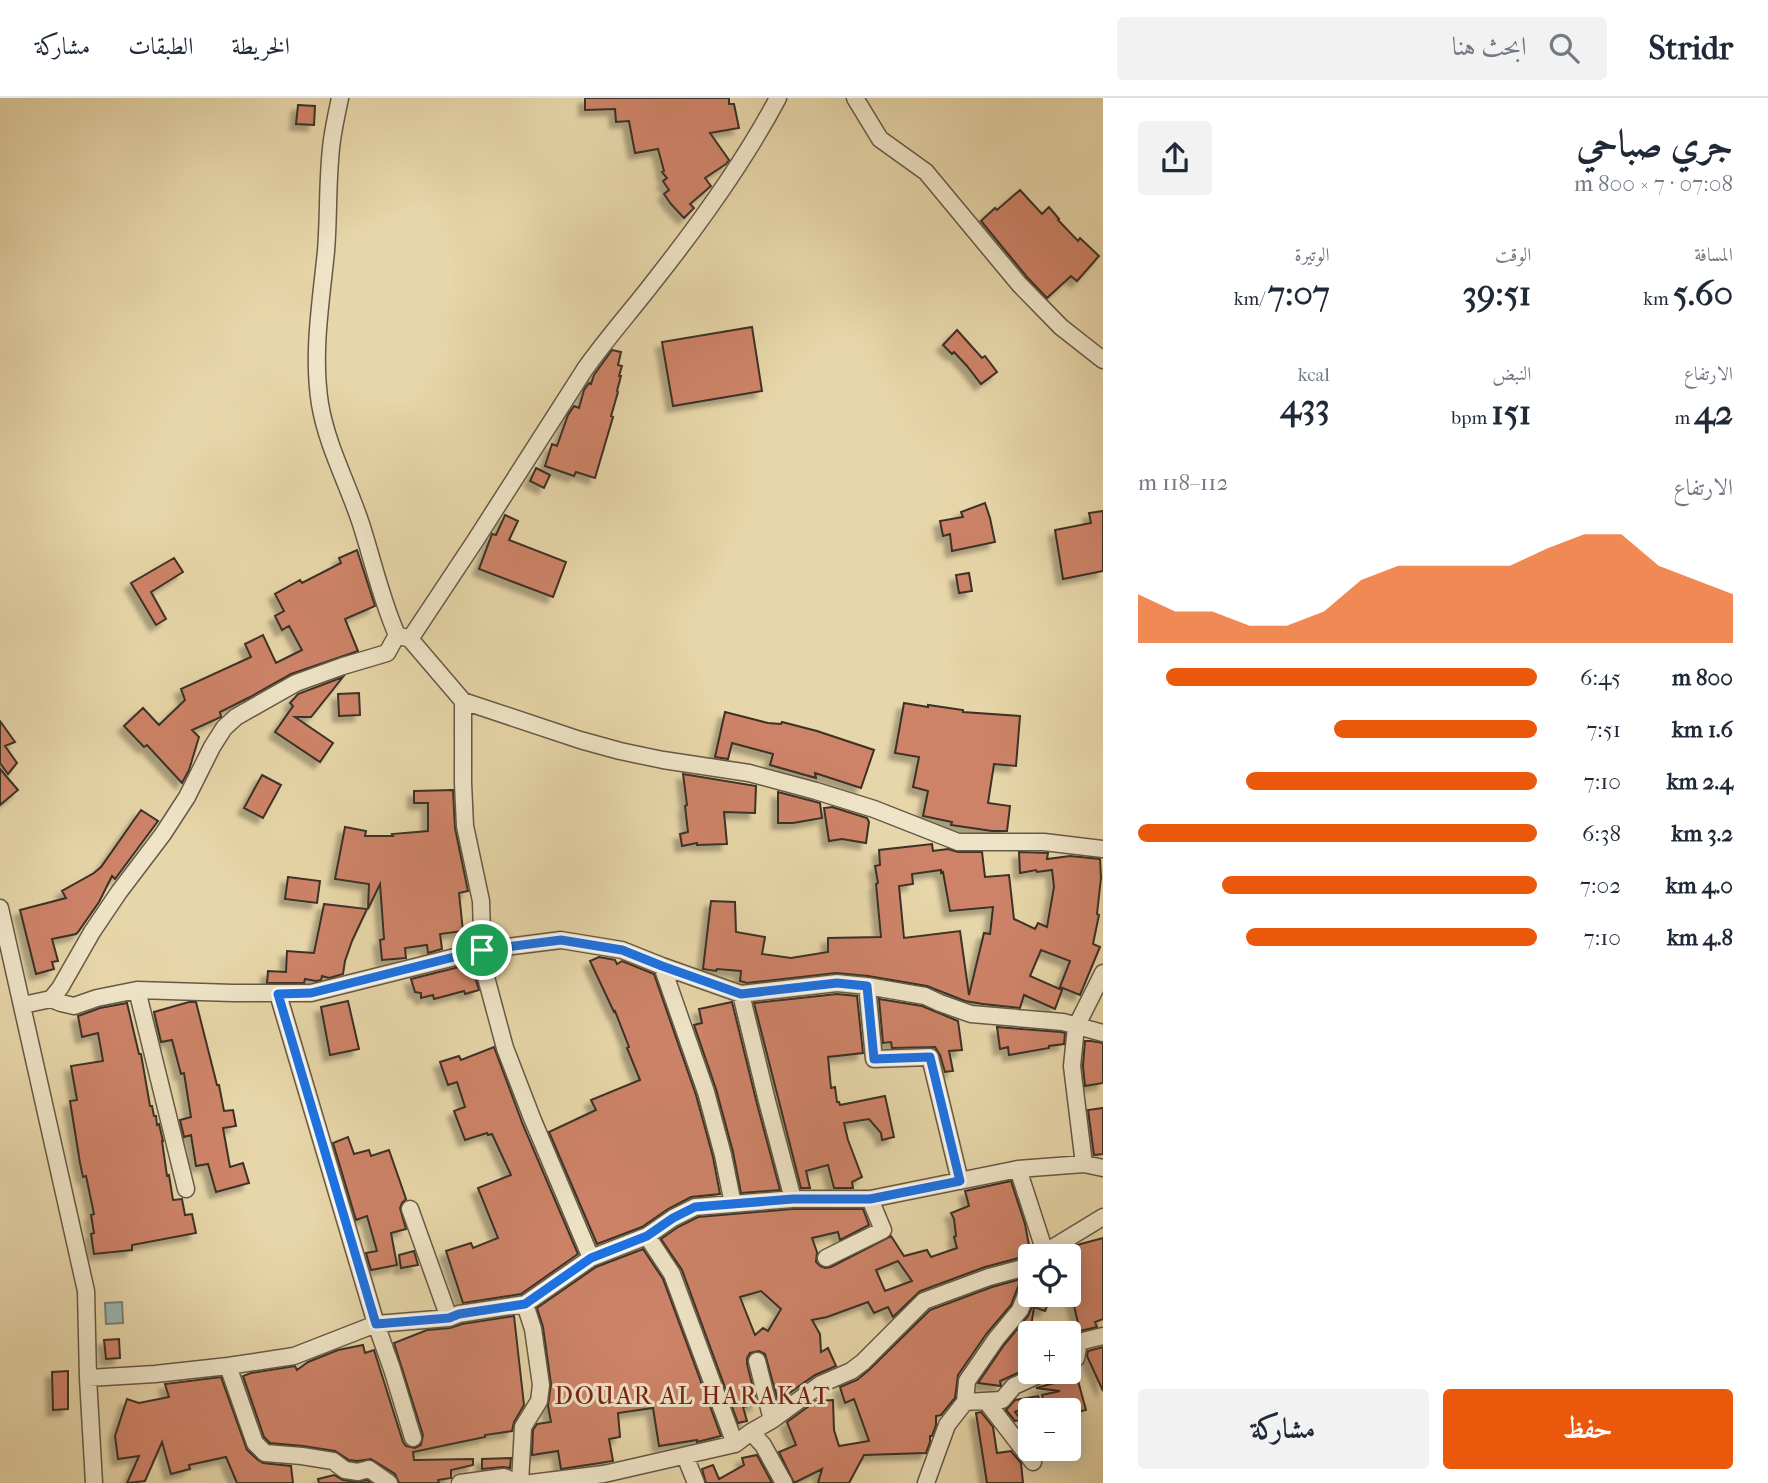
<!DOCTYPE html>
<html lang="ar">
<meta charset="utf-8">
<style>
:root{--surface:#fff;--page:#f2f2f3;--text:#1f2937;--muted:#747a83;--line:#e0e1e3;--accent:#ea580c}
body{margin:0;font-family:"IM FELL French Canon",Amiri,serif;background:var(--page);color:var(--text);direction:rtl;height:100vh;display:flex;flex-direction:column;font-size:26px;white-space:nowrap}
*{box-sizing:border-box;margin:0}
p{font-size:23px;color:var(--muted)}
.icon{flex:none;width:38px;height:38px;fill:none;stroke:currentColor;stroke-width:2;stroke-linecap:round;stroke-linejoin:round}
.map{position:relative;flex:1;overflow:hidden;direction:ltr}
.details{display:flex;flex-direction:column;background:var(--surface);width:665px}
.details>*{flex:none}
.tools{position:absolute;left:1018px;top:1146px;display:grid;gap:14px}
.tools a{display:grid;place-items:center;width:63px;height:63px;border-radius:7px;background:var(--surface);box-shadow:0 4px 18px #0003;font-size:35px}
.pin{position:absolute;display:grid;place-items:center;width:60px;height:60px;color:#fff;margin:-30px;border:4px solid #fff;border-radius:50%;box-shadow:0 2px 7px #0007}
.round{display:grid;place-items:center;flex:none;width:74px;height:74px;border-radius:7px;background:var(--page)}
.summary{display:flex;align-items:center;justify-content:space-between;height:119px;padding:0 35px}
h1{font-size:38px;font-weight:700;line-height:52px}
.stats{display:grid;grid-template-columns:repeat(3,1fr);gap:10px;height:119px;padding:7px 35px}
.stats div{display:grid;align-content:center}
.stats b{font-size:35px;font-weight:700}
.stats small{font-size:19px;font-weight:400}
.stats p{font-size:19px}
.chart{height:196px;padding:14px 35px}
.chart p{display:flex;justify-content:space-between}
.chart svg{width:100%;height:126px;margin-top:7px;fill:var(--accent);opacity:.7}
.action{display:flex;gap:14px;margin-top:auto;padding:14px 35px}
.action a{flex:1;height:80px;border-radius:7px;background:var(--accent);color:#fff;font-size:28px;font-weight:700;line-height:80px;text-align:center}
.action a+a{background:var(--page);color:var(--text)}
ul{padding:0 35px;list-style:none;font-size:23px}
li{display:grid;grid-template-columns:112px 84px 1fr;align-items:center;height:52px}
li i{height:18px;border-radius:9px;background:var(--accent)}
header{display:flex;align-items:center;gap:42px;box-sizing:border-box;height:98px;padding:0 35px;background:var(--surface);border-bottom:2px solid var(--line)}
header strong{font-size:33px}
nav{display:flex;gap:38px;margin-inline-start:auto;font-size:24px}
.search{width:490px;height:63px;background:var(--page);display:flex;align-items:center;gap:18px;box-sizing:border-box;padding:0 24px;border-radius:7px;color:var(--muted);font-size:26px}
main{display:flex;flex:1;min-height:0}
.map>svg:first-child{display:block}
.water{fill:#9ab7b2;stroke:#74817a;stroke-width:2}
.building{fill:#ce8368;stroke:#3a3026;stroke-width:2;fill-rule:evenodd;filter:url(#shadow)}
.lines{fill:none;stroke-linecap:round;stroke-linejoin:round}
.minor-casing{stroke:#655a47;stroke-width:19}
.minor{stroke:#efe4c7;stroke-width:16}
.route-casing{stroke:#fff;stroke-width:14}
.route{stroke:#1a73e8;stroke-width:9}
.labels{text-anchor:middle;dominant-baseline:central;stroke-width:6;stroke-linejoin:round;paint-order:stroke}
.quarter-label{font-size:24px;letter-spacing:2px;fill:#7a1f14;stroke:#efe4c7}
</style>
<header>
<strong>Stridr</strong>
<div class="search"><svg class="icon" aria-label="search" viewBox="0 0 24 24"><circle cx="10" cy="10" r="6"/><path d="M15 15l6 6"/></svg>ابحث هنا</div>
<nav><a>الخريطة</a><a>الطبقات</a><a>مشاركة</a></nav>
</header>
<main>
<section class="details">
<div class="summary"><div><h1>جري صباحي</h1><p>07:08 · 7 × 800 m</p></div><a class="round"><svg class="icon" aria-label="share" viewBox="0 0 24 24"><path d="M12 15V3M7 8l5-5 5 5M5 13v7h14v-7"/></svg></a></div>
<div class="stats">
<div><p>المسافة</p><b>5.60<small> km</small></b></div>
<div><p>الوقت</p><b>39:51</b></div>
<div><p>الوتيرة</p><b>7:07<small> /km</small></b></div>
</div>
<div class="stats">
<div><p>الارتفاع</p><b>42<small> m</small></b></div>
<div><p>النبض</p><b>151<small> bpm</small></b></div>
<div><p>kcal</p><b>433</b></div>
</div>
<div class="chart"><p><span>الارتفاع</span>112–118 m</p>
<svg viewBox="0 0 160 44" preserveAspectRatio="none"><path d="M0 44V27L10 33L20 33L30 38L40 38L50 33L60 22L70 17L80 17L90 17L100 17L110 11L120 6L130 6L140 17L150 22L160 27V44z"/></svg>
</div>
<ul>
<li><b>800 m</b>6:45<i style="width:93%"></i></li>
<li><b>1.6 km</b>7:51<i style="width:51%"></i></li>
<li><b>2.4 km</b>7:10<i style="width:73%"></i></li>
<li><b>3.2 km</b>6:38<i style="width:100%"></i></li>
<li><b>4.0 km</b>7:02<i style="width:79%"></i></li>
<li><b>4.8 km</b>7:10<i style="width:73%"></i></li>
</ul>
<div class="action"><a>حفظ</a><a>مشاركة</a></div>
</section>
<div class="map">
<svg width="1103" height="1385" viewBox="0 0 1103 1385">
<defs>
<filter id="shadow"><feDropShadow dx="-6" dy="6" stdDeviation="2" flood-color="#0004"/></filter>
</defs>
<rect width="100%" height="100%" fill="#e7d6a9"/>
<filter id="stains"><feTurbulence type="fractalNoise" baseFrequency=".00286" numOctaves="4"/><feColorMatrix values="0 0 0 0 .2 0 0 0 0 .09 0 0 0 0 .02 0 0 0 .5 -.17"/></filter>
<radialGradient id="worn" r=".72"><stop offset=".6" stop-color="#630" stop-opacity="0"/><stop offset="1" stop-color="#630" stop-opacity=".3"/></radialGradient>
<path class="water" d="M 122,1204 L 123,1225 L 106,1226 L 105,1205 Z"/>
<path class="building" d="M 585,0 L 729,0 L 729,6 L 734,6 L 739,30 L 710,35 L 729,62 L 726,66 L 705,80 L 711,88 L 690,106 L 694,110 L 684,120 L 671,106 L 664,96 L 669,92 L 663,83 L 667,80 L 662,74 L 664,73 L 658,51 L 635,55 L 629,23 L 616,24 L 615,11 L 585,12 Z
M 298,7 L 315,8 L 314,27 L 296,26 Z
M 1020,92 L 1042,116 L 1049,109 L 1059,121 L 1058,122 L 1078,143 L 1080,140 L 1099,158 L 1077,183 L 1071,178 L 1047,200 L 1027,179 L 981,123 L 995,110 L 997,112 Z
M 752,229 L 762,293 L 673,308 L 662,244 Z
M 957,232 L 982,260 L 985,258 L 997,274 L 981,286 L 967,268 L 954,254 L 952,256 L 943,247 Z
M 612,252 L 621,254 L 618,267 L 622,268 L 619,278 L 621,278 L 617,293 L 618,294 L 611,318 L 613,319 L 595,380 L 576,374 L 574,378 L 545,368 L 552,346 L 557,348 L 568,317 L 574,308 L 579,310 L 584,292 L 589,285 L 591,286 L 594,277 Z
M 536,370 L 550,377 L 544,390 L 530,383 Z
M 985,405 L 990,420 L 995,444 L 952,453 L 950,436 L 943,438 L 940,423 L 963,419 L 961,414 Z
M 1103,413 L 1103,473 L 1063,481 L 1055,432 L 1091,425 L 1089,415 Z
M 505,417 L 518,423 L 509,442 L 566,464 L 553,499 L 479,471 L 492,436 L 496,437 Z
M 357,452 L 375,508 L 345,521 L 358,553 L 291,576 L 250,599 L 220,614 L 221,619 L 192,632 L 199,639 L 189,672 L 182,685 L 147,647 L 144,649 L 124,628 L 143,610 L 159,627 L 185,602 L 181,591 L 251,559 L 245,546 L 263,537 L 276,565 L 302,552 L 289,528 L 282,532 L 275,518 L 284,513 L 275,496 L 300,482 L 302,485 L 341,465 L 339,460 Z
M 174,460 L 183,474 L 151,494 L 166,521 L 156,527 L 131,485 Z
M 969,475 L 972,493 L 959,495 L 956,477 Z
M 343,579 L 311,619 L 295,619 L 333,645 L 320,664 L 275,634 L 293,608 L 290,605 L 298,596 Z
M 359,595 L 360,617 L 339,618 L 338,596 Z
M 904,605 L 928,609 L 928,607 L 963,612 L 963,614 L 1020,618 L 1016,668 L 994,666 L 988,705 L 1010,708 L 1007,733 L 992,733 L 951,727 L 952,724 L 923,718 L 928,693 L 913,689 L 919,659 L 895,655 Z
M 725,614 L 768,625 L 781,626 L 782,624 L 817,633 L 874,652 L 861,690 L 815,675 L 816,680 L 770,667 L 773,656 L 732,645 L 728,661 L 715,659 Z
M 0,623 L 15,644 L 5,648 L 17,665 L 8,676 L 0,665 Z
M 0,671 L 18,692 L 0,707 Z
M 683,676 L 756,688 L 755,715 L 724,714 L 727,746 L 697,747 L 697,745 L 682,748 L 680,736 L 688,734 L 685,708 L 687,707 Z
M 262,677 L 281,687 L 263,720 L 244,710 Z
M 453,692 L 455,730 L 468,793 L 459,795 L 463,833 L 440,836 L 442,851 L 428,855 L 427,847 L 405,850 L 406,860 L 382,862 L 380,842 L 384,841 L 380,786 L 368,811 L 369,786 L 335,781 L 345,729 L 366,733 L 365,738 L 393,738 L 392,736 L 428,733 L 428,705 L 414,705 L 414,693 Z
M 778,694 L 820,705 L 822,720 L 793,725 L 778,725 Z
M 832,709 L 867,720 L 869,724 L 866,745 L 842,741 L 829,743 L 824,710 Z
M 141,712 L 158,723 L 115,781 L 112,778 L 99,804 L 78,834 L 76,836 L 52,841 L 58,863 L 52,864 L 54,871 L 36,876 L 20,812 L 66,800 L 62,793 L 94,775 L 101,769 Z
M 932,746 L 933,753 L 948,751 L 958,754 L 982,754 L 985,779 L 1009,777 L 1014,821 L 1035,831 L 1038,825 L 1047,829 L 1054,789 L 1052,772 L 1037,774 L 1036,772 L 1020,775 L 1019,754 L 1048,755 L 1047,761 L 1070,758 L 1100,761 L 1101,780 L 1097,816 L 1099,817 L 1093,846 L 1100,849 L 1080,897 L 1060,889 L 1070,863 L 1041,852 L 1030,878 L 1062,892 L 1055,911 L 1024,897 L 1020,910 L 983,906 L 965,903 L 927,888 L 868,878 L 836,875 L 747,885 L 740,883 L 741,873 L 717,871 L 716,873 L 703,871 L 711,803 L 735,804 L 736,834 L 765,839 L 762,856 L 791,860 L 828,854 L 828,840 L 881,839 L 876,786 L 878,785 L 875,768 L 880,767 L 879,752 ZM 941,772 L 941,775 L 943,774 L 950,813 L 993,809 L 990,836 L 984,835 L 969,897 L 960,833 L 904,840 L 899,788 L 913,786 L 912,776 Z
M 288,779 L 320,783 L 317,805 L 285,801 Z
M 324,806 L 367,811 L 352,843 L 345,863 L 343,876 L 329,880 L 322,878 L 321,882 L 316,883 L 305,881 L 304,885 L 267,885 L 268,873 L 286,874 L 287,853 L 314,855 Z
M 599,859 L 615,862 L 617,866 L 622,863 L 654,876 L 696,997 L 713,1059 L 720,1096 L 691,1099 L 668,1111 L 642,1129 L 597,1146 L 549,1034 L 596,1012 L 591,1002 L 640,982 L 627,950 L 629,949 L 615,913 L 614,914 L 590,863 Z
M 471,866 L 479,892 L 465,896 L 464,893 L 434,901 L 433,897 L 421,900 L 421,895 L 415,894 L 411,881 Z
M 837,896 L 857,898 L 863,955 L 828,959 L 831,990 L 835,989 L 837,1004 L 839,1004 L 840,1007 L 885,998 L 894,1039 L 882,1042 L 881,1035 L 869,1021 L 844,1025 L 848,1042 L 862,1079 L 852,1084 L 853,1090 L 834,1090 L 828,1067 L 806,1073 L 810,1090 L 801,1090 L 754,905 Z
M 879,901 L 922,908 L 958,923 L 962,952 L 949,953 L 953,973 L 945,974 L 940,957 L 935,949 L 892,950 L 891,944 L 883,945 Z
M 348,903 L 359,951 L 330,957 L 321,909 Z
M 189,904 L 196,904 L 217,987 L 219,987 L 224,1013 L 233,1012 L 236,1028 L 223,1030 L 230,1069 L 243,1065 L 249,1085 L 216,1094 L 208,1066 L 196,1068 L 191,1037 L 184,1039 L 180,1022 L 191,1019 L 184,975 L 181,976 L 172,942 L 161,944 L 154,914 Z
M 732,904 L 757,1006 L 780,1092 L 741,1095 L 733,1054 L 716,991 L 694,927 L 702,925 L 699,911 Z
M 127,905 L 139,956 L 141,956 L 150,1008 L 152,1008 L 154,1018 L 156,1018 L 157,1027 L 159,1026 L 163,1043 L 162,1043 L 167,1078 L 169,1077 L 173,1102 L 182,1101 L 185,1117 L 192,1116 L 196,1135 L 132,1147 L 132,1152 L 94,1156 L 91,1136 L 94,1135 L 91,1117 L 94,1116 L 86,1078 L 83,1079 L 80,1065 L 70,1003 L 77,1002 L 71,968 L 103,963 L 98,935 L 82,939 L 78,918 L 100,910 Z
M 997,929 L 1061,934 L 1065,935 L 1064,946 L 1049,948 L 1049,950 L 1009,957 L 1008,949 L 1000,951 Z
M 1085,943 L 1091,943 L 1103,945 L 1103,985 L 1085,988 L 1083,968 Z
M 494,949 L 523,1027 L 578,1156 L 521,1196 L 463,1205 L 446,1153 L 471,1145 L 473,1150 L 498,1140 L 478,1090 L 511,1077 L 492,1036 L 488,1037 L 487,1035 L 465,1042 L 454,1013 L 465,1009 L 457,984 L 448,987 L 440,964 L 459,958 L 461,962 Z
M 1103,1010 L 1103,1056 L 1094,1057 L 1088,1012 Z
M 348,1039 L 354,1056 L 369,1052 L 371,1058 L 389,1052 L 406,1101 L 402,1105 L 400,1110 L 406,1131 L 391,1135 L 397,1167 L 371,1172 L 366,1155 L 377,1153 L 367,1118 L 356,1122 L 333,1045 Z
M 1011,1083 L 1025,1126 L 1030,1152 L 1029,1155 L 1019,1158 L 1019,1160 L 985,1169 L 920,1193 L 893,1219 L 888,1209 L 874,1215 L 868,1204 L 827,1219 L 812,1222 L 820,1236 L 821,1254 L 828,1250 L 836,1268 L 815,1277 L 778,1303 L 765,1256 L 759,1253 L 750,1255 L 747,1260 L 747,1266 L 757,1306 L 743,1309 L 747,1323 L 738,1325 L 682,1172 L 661,1141 L 678,1129 L 698,1119 L 793,1111 L 863,1111 L 869,1127 L 840,1142 L 838,1134 L 812,1140 L 817,1154 L 816,1164 L 820,1168 L 825,1170 L 831,1169 L 891,1138 L 904,1158 L 927,1152 L 931,1159 L 957,1150 L 954,1139 L 956,1138 L 954,1121 L 951,1115 L 969,1108 L 965,1093 ZM 898,1163 L 912,1183 L 885,1193 L 876,1172 ZM 761,1193 L 781,1211 L 768,1233 L 763,1230 L 755,1237 L 740,1199 Z
M 1103,1140 L 1103,1221 L 1095,1224 L 1097,1229 L 1080,1233 L 1069,1187 L 1069,1152 L 1077,1147 Z
M 643,1151 L 663,1181 L 721,1338 L 697,1344 L 697,1342 L 659,1348 L 653,1310 L 618,1315 L 620,1339 L 609,1341 L 613,1363 L 561,1371 L 558,1353 L 532,1357 L 533,1332 L 537,1326 L 551,1324 L 548,1308 L 551,1286 L 543,1229 L 537,1210 L 596,1169 Z
M 414,1153 L 418,1167 L 401,1170 L 399,1157 Z
M 1021,1181 L 1011,1207 L 987,1235 L 958,1277 L 955,1300 L 941,1317 L 936,1318 L 936,1327 L 932,1338 L 930,1338 L 930,1344 L 926,1355 L 864,1357 L 849,1385 L 818,1385 L 822,1371 L 794,1385 L 779,1354 L 796,1347 L 787,1324 L 816,1303 L 833,1302 L 834,1332 L 839,1348 L 869,1343 L 854,1301 L 845,1305 L 840,1289 L 857,1282 L 869,1272 L 930,1212 L 992,1189 Z
M 1037,1197 L 1052,1197 L 1045,1213 L 1034,1209 L 1028,1249 L 1031,1249 L 1031,1269 L 1000,1283 L 1001,1288 L 978,1285 L 1004,1247 L 1028,1218 Z
M 514,1218 L 524,1307 L 514,1324 L 512,1333 L 485,1337 L 485,1339 L 413,1354 L 414,1362 L 473,1361 L 473,1367 L 451,1372 L 451,1380 L 438,1382 L 439,1385 L 399,1385 L 395,1376 L 371,1361 L 357,1363 L 349,1362 L 335,1353 L 303,1348 L 270,1345 L 264,1339 L 243,1278 L 251,1275 L 295,1268 L 297,1272 L 308,1264 L 338,1252 L 363,1247 L 365,1255 L 374,1252 L 403,1344 L 406,1348 L 415,1350 L 421,1347 L 423,1337 L 394,1245 L 427,1232 L 450,1230 L 462,1226 Z
M 119,1241 L 120,1260 L 106,1261 L 104,1242 Z
M 1103,1249 L 1103,1293 L 1087,1258 L 1088,1253 Z
M 68,1273 L 68,1311 L 53,1312 L 52,1274 Z
M 221,1279 L 247,1352 L 258,1362 L 263,1365 L 291,1368 L 293,1385 L 237,1385 L 226,1359 L 189,1367 L 190,1371 L 171,1376 L 162,1344 L 145,1383 L 127,1385 L 139,1358 L 118,1361 L 115,1338 L 127,1301 L 139,1305 L 169,1299 L 165,1286 Z
M 1077,1279 L 1086,1312 L 1069,1316 L 1069,1312 L 1062,1312 L 1061,1306 L 1046,1311 L 1042,1297 L 1060,1293 L 1036,1290 Z
M 1038,1298 L 1040,1303 L 1015,1314 L 1021,1322 L 1015,1323 L 1006,1312 L 1015,1302 Z
M 981,1314 L 993,1329 L 997,1355 L 1011,1353 L 1021,1365 L 1023,1385 L 987,1385 L 976,1315 Z
M 757,1357 L 772,1385 L 706,1385 L 702,1371 L 713,1367 L 719,1381 L 744,1367 L 742,1360 Z
M 511,1360 L 510,1370 L 503,1369 L 482,1371 L 482,1361 Z
M 334,1377 L 343,1382 L 357,1384 L 367,1382 L 371,1385 L 319,1385 L 318,1381 Z"/>
<g class="lines">
<g class="minor-casing">
<path id="minor" d="M 340,0 C 337,14 334,28 332,42 C 327,78 329,116 326,153 C 321,204 312,255 320,306 C 327,348 348,386 361,426 C 373,463 381,501 397,537 L 410,541 L 475,443 L 585,271 C 607,240 632,212 655,182 C 700,125 744,64 778,0
M 855,0 L 880,41 L 926,74 L 1019,186 L 1061,229 L 1103,262
M 410,541 L 463,603 L 463,685 L 465,728 L 481,803 L 483,868 L 505,950 L 532,1020 L 591,1160 L 647,1138 L 673,1120 L 695,1109 L 793,1101 L 870,1101 L 1018,1071 L 1084,1066 L 1103,1070
M 463,603 L 580,642 L 620,653 L 663,662 L 749,675 L 816,693 L 874,711 L 958,744 L 1044,744 L 1103,751
M 0,810 L 86,1193 L 88,1280 L 94,1385
M 662,868 L 706,994 L 723,1057 L 733,1106
M 867,888 L 874,961 L 930,959 L 960,1083
M 137,892 L 186,1091
M 278,896 L 376,1226 L 392,1271 L 413,1340
M 51,901 L 61,905 L 74,908 L 97,900 L 137,892 L 233,895 L 311,895 L 483,852 L 561,842 L 622,852 L 662,868 L 741,896
M 23,907 L 51,901 L 60,890 L 92,834 L 119,794 L 163,736 L 187,699 L 212,649 L 224,630 L 236,619 L 296,585 L 343,568 L 387,555 L 397,537
M 1084,1066 L 1072,968 L 1076,929 L 1103,875
M 1018,1071 L 1045,1154 L 1043,1158
M 793,1101 L 767,1003 L 741,896 L 837,885 L 867,888 L 925,898 L 940,905 L 971,916 L 1063,924 L 1103,935
M 410,1111 L 449,1220
M 647,1138 L 672,1176 L 735,1346
M 1039,1158 L 1103,1119
M 826,1160 L 883,1132 L 870,1101
M 757,1263 L 772,1322
M 1069,1263 L 1076,1260 L 1079,1244 L 1103,1238
M 228,1268 L 255,1345 L 265,1355 L 302,1358 L 333,1363 L 345,1372 L 358,1374 L 369,1371 L 389,1385
M 88,1280 L 155,1276 L 228,1268 L 294,1258 L 376,1226 L 449,1220 L 459,1216 L 525,1206 L 591,1160
M 986,1303 L 1033,1364
M 965,1304 L 1002,1302 L 1014,1288 L 1045,1274
M 751,1334 L 763,1347 L 784,1385
M 685,1358 L 696,1385
M 460,1385 L 504,1379 L 518,1385
M 520,1385 L 523,1329 L 539,1303 L 541,1287 L 533,1231 L 525,1206
M 531,1385 L 604,1376 L 735,1346 L 751,1334 L 772,1322 L 821,1286 L 851,1273 L 863,1264 L 924,1203 L 989,1179 L 1026,1169 L 1031,1165
M 926,1385 L 947,1327 L 965,1304 L 967,1283 L 996,1241 L 1020,1212 L 1031,1184"/>
</g>
<use href="#minor" class="minor"/>
</g>
<g class="lines">
<g class="route-casing">
<path id="route" d="M 561,842 L 622,852 L 662,868 L 741,896 L 837,885 L 867,888 L 874,961 L 930,959 L 960,1083 L 870,1101 L 793,1101 L 695,1109 L 673,1120 L 647,1138 L 591,1160 L 525,1206 L 459,1216 L 449,1220 L 376,1226 L 278,896 L 311,895 L 482,852 Z"/>
</g>
<use href="#route" class="route"/>
</g>
<g class="labels">
<g class="quarter-label">
<text x="693" y="1298">DOUAR AL HARAKAT</text>
</g>
</g>
<rect width="100%" height="100%" filter="url(#stains)"/>
<rect width="100%" height="100%" fill="url(#worn)"/>
</svg>
<div class="tools">
<a><svg class="icon" aria-label="locate" viewBox="0 0 24 24"><circle cx="12" cy="12" r="6"/><path d="M12 2v4M12 18v4M2 12h4M18 12h4"/></svg></a>
<a>+</a>
<a>−</a>
</div>
<div class="pin" style="left:482px;top:852px;background:#1e9e55"><svg class="icon" aria-label="arrive" viewBox="0 0 24 24"><path d="M6 21V4h12l-3 4 3 4H6"/></svg></div>
</div>
</main>
